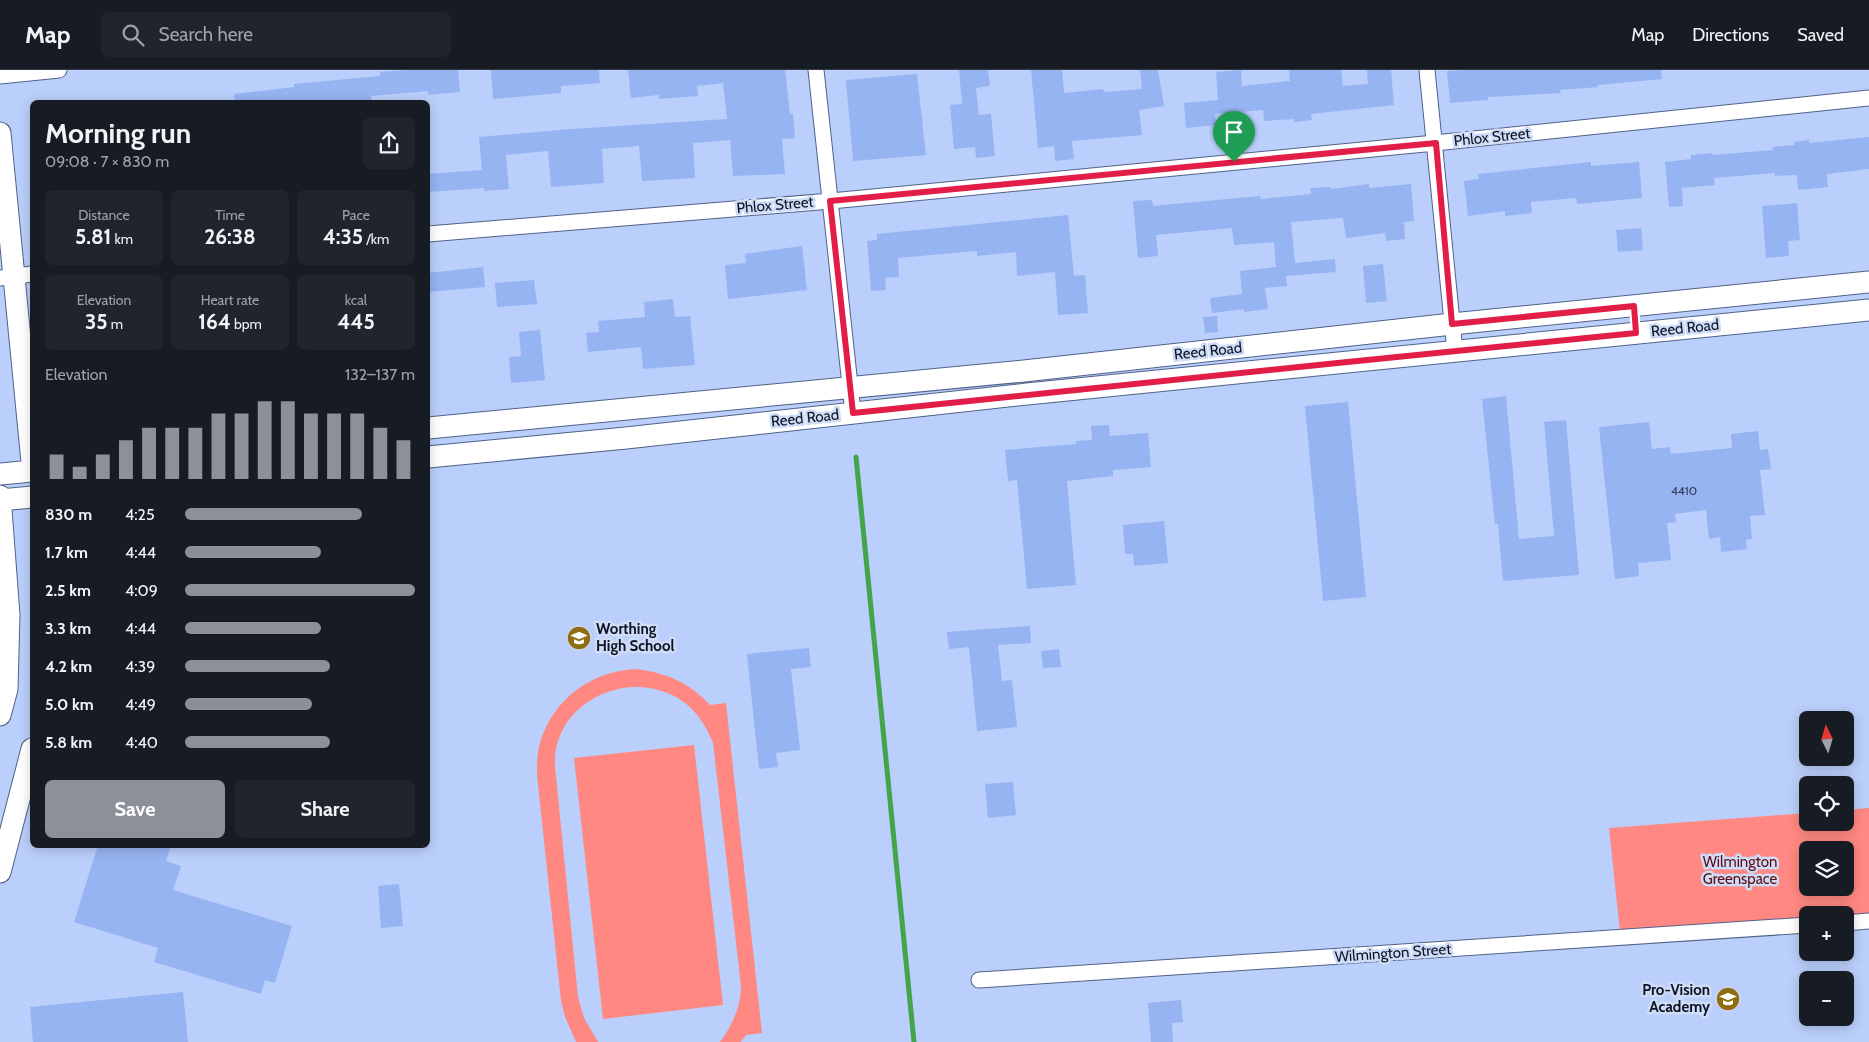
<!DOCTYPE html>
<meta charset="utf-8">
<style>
:root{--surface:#171b24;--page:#20242c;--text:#f1f3f6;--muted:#9ea1a6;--line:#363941;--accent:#8c9099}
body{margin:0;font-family:Cabin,sans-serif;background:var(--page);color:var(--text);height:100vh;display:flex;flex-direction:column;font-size:19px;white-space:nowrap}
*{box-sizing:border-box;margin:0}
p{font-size:16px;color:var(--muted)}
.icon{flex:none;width:28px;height:28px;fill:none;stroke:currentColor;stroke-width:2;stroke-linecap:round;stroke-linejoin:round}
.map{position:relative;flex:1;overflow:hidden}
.side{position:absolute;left:30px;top:30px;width:400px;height:748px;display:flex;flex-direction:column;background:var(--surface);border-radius:8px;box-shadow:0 2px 12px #0003}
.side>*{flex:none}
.needle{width:32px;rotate:355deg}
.controls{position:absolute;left:1799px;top:641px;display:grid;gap:10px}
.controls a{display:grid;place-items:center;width:55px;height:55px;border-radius:8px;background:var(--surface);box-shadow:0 2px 12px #0003;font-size:25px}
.pin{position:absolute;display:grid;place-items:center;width:42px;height:42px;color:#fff;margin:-51px -21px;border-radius:50% 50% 50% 0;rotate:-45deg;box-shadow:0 0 5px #0007}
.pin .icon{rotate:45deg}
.round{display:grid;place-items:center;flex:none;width:52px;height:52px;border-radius:8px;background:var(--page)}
.head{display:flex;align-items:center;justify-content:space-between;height:85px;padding:0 15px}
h1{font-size:28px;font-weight:800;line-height:38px}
.figures{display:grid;grid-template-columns:repeat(3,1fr);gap:8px;height:85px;padding:5px 15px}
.figures div{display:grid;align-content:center;border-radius:8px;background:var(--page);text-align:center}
.figures b{font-size:21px;font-weight:800}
.figures small{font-size:14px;font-weight:400}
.figures p{font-size:14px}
.chart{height:140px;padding:10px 15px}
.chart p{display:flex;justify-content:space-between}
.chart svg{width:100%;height:90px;margin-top:5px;stroke:var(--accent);stroke-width:6}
.action{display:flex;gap:10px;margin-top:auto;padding:10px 15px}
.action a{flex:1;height:58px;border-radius:8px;background:var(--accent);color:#fff;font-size:20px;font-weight:800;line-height:58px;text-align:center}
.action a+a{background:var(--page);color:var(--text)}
ul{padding:0 15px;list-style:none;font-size:16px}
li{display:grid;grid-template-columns:80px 60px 1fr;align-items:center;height:38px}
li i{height:12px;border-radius:6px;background:var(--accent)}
header{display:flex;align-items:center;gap:30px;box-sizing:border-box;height:70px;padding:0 25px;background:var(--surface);border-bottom:1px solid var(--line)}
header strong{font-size:24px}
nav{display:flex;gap:28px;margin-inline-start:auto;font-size:18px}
.search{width:350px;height:45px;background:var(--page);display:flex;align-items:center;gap:12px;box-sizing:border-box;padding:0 18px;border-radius:8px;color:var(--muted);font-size:19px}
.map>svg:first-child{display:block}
.green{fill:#ff8982;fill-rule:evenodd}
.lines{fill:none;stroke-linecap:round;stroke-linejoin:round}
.stream{stroke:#43a44a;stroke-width:5}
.building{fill:#97b4f2}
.street-casing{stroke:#506289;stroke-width:17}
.secondary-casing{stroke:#506289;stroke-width:23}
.street{stroke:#fff;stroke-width:15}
.secondary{stroke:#fff;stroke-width:21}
.route-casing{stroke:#fff;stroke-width:10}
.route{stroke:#e11d48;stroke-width:6}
.labels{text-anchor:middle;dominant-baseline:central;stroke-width:5;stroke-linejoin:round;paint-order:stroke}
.number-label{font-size:12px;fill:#2f3b57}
.street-label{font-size:15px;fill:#0c1323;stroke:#cfdcf7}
.poi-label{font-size:15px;font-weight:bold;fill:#0c1323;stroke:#cfdcf7;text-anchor:start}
.park-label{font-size:15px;fill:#5e0d11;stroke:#cfdcf7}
</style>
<header>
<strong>Map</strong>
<div class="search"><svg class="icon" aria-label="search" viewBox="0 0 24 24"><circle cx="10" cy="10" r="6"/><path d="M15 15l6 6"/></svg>Search here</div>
<nav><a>Map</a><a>Directions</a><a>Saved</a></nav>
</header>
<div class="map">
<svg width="1869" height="972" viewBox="0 0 1869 972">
<rect width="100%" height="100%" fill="#bacffb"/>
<path class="green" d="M 636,599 C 666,603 689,612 710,635 L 726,633 L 762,963 L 746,965 L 741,972 L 720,972 C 732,956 741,936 741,916 L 713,673 C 707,658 698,643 685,633 C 640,599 568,622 556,679 C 554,688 555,697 556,706 L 578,927 L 584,948 L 598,972 L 576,972 L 565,947 L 561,931 L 537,705 C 537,697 537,689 538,682 C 547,634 588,601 636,599 Z
M 694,675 L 723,935 L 603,949 L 574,688 Z
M 1869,738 L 1869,845 L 1845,847 L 1845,845 L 1808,845 L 1807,849 L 1620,862 L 1609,758 L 1807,743 L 1808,752 L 1845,752 L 1845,740 ZM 1808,780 L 1845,780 L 1845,818 L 1808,818 Z"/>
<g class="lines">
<path class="stream" d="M 856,387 L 914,972"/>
</g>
<path class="building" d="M 407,0 L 458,0 L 460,22 L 428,25 L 428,21 L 371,26 L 372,32 L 235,32 L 234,24 L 294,17 L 294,14 L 380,6 L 380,2 Z
M 491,0 L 599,0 L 600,13 L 561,16 L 561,23 L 493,29 Z
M 628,0 L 785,0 L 790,44 L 793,44 L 795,68 L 782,69 L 785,104 L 733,106 L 730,70 L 693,73 L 695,108 L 642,111 L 639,76 L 602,79 L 604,113 L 551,117 L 548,81 L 506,85 L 509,119 L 484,121 L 484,118 L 428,122 L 428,104 L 482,100 L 479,67 L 571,59 L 727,49 L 723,13 L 697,16 L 698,26 L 659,29 L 659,25 L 631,28 Z
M 959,0 L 988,0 L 990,16 L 976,18 L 979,45 L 991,44 L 995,86 L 976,88 L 975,77 L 954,79 L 950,35 L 962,34 Z
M 1031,0 L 1062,0 L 1064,23 L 1103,19 L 1104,22 L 1142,19 L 1140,0 L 1158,0 L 1164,36 L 1139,40 L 1142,65 L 1072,71 L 1074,89 L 1055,91 L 1054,76 L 1038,78 Z
M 1241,0 L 1242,16 L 1290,11 L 1289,0 L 1341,0 L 1343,16 L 1368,14 L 1367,0 L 1391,0 L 1394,35 L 1311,44 L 1312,50 L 1294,52 L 1294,49 L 1264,51 L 1263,40 L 1215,44 L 1216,55 L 1186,58 L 1184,33 L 1218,30 L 1216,2 Z
M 1463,0 L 1661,0 L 1662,9 L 1598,15 L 1598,17 L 1560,20 L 1561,23 L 1488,27 L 1488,30 L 1450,33 L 1447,1 Z
M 917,4 L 926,85 L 853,91 L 846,10 Z
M 1869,67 L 1869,99 L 1827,104 L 1828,117 L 1798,120 L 1797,105 L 1775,106 L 1775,103 L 1714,108 L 1715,115 L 1682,118 L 1683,136 L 1669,137 L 1665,92 L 1691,89 L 1691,85 L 1712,83 L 1712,85 L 1773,80 L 1772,77 L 1794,75 L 1794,72 L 1809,70 L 1809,73 Z
M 1591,92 L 1591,96 L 1639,92 L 1642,128 L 1577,134 L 1576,128 L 1531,132 L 1532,143 L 1505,146 L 1505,141 L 1468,146 L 1464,111 L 1479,109 L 1478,104 Z
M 1369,114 L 1369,118 L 1411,114 L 1414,151 L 1404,152 L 1405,169 L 1386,171 L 1385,163 L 1346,168 L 1343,148 L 1291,152 L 1295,193 L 1335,189 L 1336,202 L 1286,206 L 1287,216 L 1265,218 L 1268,239 L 1244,242 L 1244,239 L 1212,243 L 1210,228 L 1242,224 L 1240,201 L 1276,197 L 1274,172 L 1234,175 L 1232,158 L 1156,165 L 1158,186 L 1138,188 L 1133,131 L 1152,130 L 1153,136 L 1260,126 L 1261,129 L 1311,124 L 1310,118 L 1331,117 L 1331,119 Z
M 1797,133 L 1800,170 L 1788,171 L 1789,186 L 1766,188 L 1762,136 Z
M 1068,145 L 1074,206 L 1085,205 L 1088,243 L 1058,245 L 1055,202 L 1017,206 L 1016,182 L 977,186 L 977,181 L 898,188 L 899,207 L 885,208 L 886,220 L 871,221 L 867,171 L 877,170 L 877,164 Z
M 1641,158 L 1643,180 L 1618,182 L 1616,160 Z
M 802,176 L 807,220 L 728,229 L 725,195 L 746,193 L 745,184 Z
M 1383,194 L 1387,231 L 1366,233 L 1363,196 Z
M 483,197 L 485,217 L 428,222 L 428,203 Z
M 534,210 L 537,234 L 497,237 L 495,213 Z
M 673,229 L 675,247 L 690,246 L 695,295 L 643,299 L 641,277 L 588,282 L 586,263 L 599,262 L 598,251 L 645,247 L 644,232 Z
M 1217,246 L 1218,262 L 1205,263 L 1203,247 Z
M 540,260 L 545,310 L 511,313 L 509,287 L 521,286 L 519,262 Z
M 1506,326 L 1519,469 L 1554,466 L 1544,352 L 1566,350 L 1579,505 L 1503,511 L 1498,454 L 1495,454 L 1482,329 Z
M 1348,332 L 1366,527 L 1323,531 L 1305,336 Z
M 1649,352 L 1652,379 L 1670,377 L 1671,384 L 1732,378 L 1731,364 L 1758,361 L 1760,380 L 1768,379 L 1771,399 L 1760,400 L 1765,445 L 1750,446 L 1752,469 L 1746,470 L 1747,479 L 1721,482 L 1720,467 L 1709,469 L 1706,440 L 1675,444 L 1676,452 L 1667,453 L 1671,490 L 1638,493 L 1639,506 L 1615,509 L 1599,357 Z
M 1109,355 L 1110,366 L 1148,363 L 1151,397 L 1113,400 L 1113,406 L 1067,411 L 1076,515 L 1027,519 L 1017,410 L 1008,411 L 1005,380 L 1076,374 L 1076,371 L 1092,370 L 1091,356 Z
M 1164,451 L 1168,493 L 1134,496 L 1133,484 L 1125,484 L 1123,455 Z
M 1030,556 L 1031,573 L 998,575 L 1002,611 L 1012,610 L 1017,657 L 977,661 L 969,577 L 949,579 L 947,562 Z
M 809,578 L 811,597 L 791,599 L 800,680 L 776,683 L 778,697 L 759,699 L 747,584 Z
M 1059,579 L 1061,597 L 1043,598 L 1041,581 Z
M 1013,712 L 1016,745 L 988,748 L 985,714 Z
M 98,775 L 171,775 L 166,791 L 181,796 L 173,820 L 292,856 L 275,913 L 265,910 L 261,924 L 154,892 L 158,878 L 74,852 Z
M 399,814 L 403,856 L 381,858 L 378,816 Z
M 183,922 L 188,972 L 33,972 L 30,937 Z
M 1181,930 L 1183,952 L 1172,953 L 1173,972 L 1151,972 L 1148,933 Z"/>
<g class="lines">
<g class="street-casing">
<path id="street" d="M 816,0 L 853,343
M 1427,0 L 1455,282
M 0,6 L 59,0
M 428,164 L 831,131 L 1435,73 L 1869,28
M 0,208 L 32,204
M 1845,853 L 1869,851
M 979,910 L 1808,855"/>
</g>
<g class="secondary-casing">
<path id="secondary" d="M 0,63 L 32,392
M 428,358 L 1024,301 L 1452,254 L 1869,212
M 428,387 L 626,368 L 1027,324 L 1869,240
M 0,404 L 32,401
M 0,426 L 9,545 L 7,619 L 0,645
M 0,430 L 32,427
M 0,802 L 32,679"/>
</g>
<use href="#street" class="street"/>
<use href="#secondary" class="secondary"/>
</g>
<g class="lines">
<g class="route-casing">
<path id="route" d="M 1436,73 L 1452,254 L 1634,236 L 1636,263 C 1375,290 1114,314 853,343 L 830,131 Z"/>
</g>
<use href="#route" class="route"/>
</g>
<defs>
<g id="school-disc" transform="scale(1.25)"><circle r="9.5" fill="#906d13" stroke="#cfdcf7"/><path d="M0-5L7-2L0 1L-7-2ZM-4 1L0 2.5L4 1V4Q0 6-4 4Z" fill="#fff"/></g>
</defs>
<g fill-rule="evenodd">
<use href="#school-disc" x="579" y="568"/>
<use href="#school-disc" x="1728" y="929"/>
</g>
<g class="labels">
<g class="number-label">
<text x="1684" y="420">4410</text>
</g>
<g class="street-label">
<text transform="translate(1492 67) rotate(-6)">Phlox Street</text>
<text transform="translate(775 135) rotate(-5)">Phlox Street</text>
<text transform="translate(1685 258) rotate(-6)">Reed Road</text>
<text transform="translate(1208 281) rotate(-6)">Reed Road</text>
<text transform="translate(805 348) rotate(-6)">Reed Road</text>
<text transform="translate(1393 883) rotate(-4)">Wilmington Street</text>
</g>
<g class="poi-label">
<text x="596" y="559">Worthing<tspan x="596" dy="17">High School</tspan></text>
<text x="1710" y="920" text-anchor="end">Pro-Vision<tspan x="1710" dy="17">Academy</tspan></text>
</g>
<g class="park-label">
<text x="1740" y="792">Wilmington<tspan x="1740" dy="17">Greenspace</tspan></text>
</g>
</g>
</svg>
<div class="controls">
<a><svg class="needle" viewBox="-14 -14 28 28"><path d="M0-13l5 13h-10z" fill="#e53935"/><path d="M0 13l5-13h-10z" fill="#9ea1a6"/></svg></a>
<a><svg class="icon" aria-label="locate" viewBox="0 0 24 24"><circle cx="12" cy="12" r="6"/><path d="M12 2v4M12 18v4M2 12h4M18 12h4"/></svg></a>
<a><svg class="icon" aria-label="layers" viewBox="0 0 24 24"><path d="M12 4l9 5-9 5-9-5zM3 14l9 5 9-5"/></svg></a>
<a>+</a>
<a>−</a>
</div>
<div class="pin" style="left:1234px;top:92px;background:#1e9e55"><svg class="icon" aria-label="arrive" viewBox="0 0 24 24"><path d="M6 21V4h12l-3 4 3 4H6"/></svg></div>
<section class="side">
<div class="head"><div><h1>Morning run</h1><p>09:08 · 7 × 830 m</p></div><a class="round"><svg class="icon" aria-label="share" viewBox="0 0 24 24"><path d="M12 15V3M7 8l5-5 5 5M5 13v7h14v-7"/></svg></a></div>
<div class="figures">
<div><p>Distance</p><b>5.81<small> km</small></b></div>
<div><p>Time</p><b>26:38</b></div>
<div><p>Pace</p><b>4:35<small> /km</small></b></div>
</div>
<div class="figures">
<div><p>Elevation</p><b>35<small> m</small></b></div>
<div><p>Heart rate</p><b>164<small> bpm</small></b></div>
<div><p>kcal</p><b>445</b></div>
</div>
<div class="chart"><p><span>Elevation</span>132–137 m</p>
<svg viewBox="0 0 160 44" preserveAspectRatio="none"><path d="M5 44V32M15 44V38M25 44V32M35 44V25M45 44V19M55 44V19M65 44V19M75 44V12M85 44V12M95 44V6M105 44V6M115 44V12M125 44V12M135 44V12M145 44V19M155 44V25"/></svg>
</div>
<ul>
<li><b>830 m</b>4:25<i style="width:77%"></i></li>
<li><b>1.7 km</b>4:44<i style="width:59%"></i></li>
<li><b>2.5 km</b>4:09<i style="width:100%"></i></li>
<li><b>3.3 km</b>4:44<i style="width:59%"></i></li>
<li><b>4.2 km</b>4:39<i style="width:63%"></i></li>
<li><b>5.0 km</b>4:49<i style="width:55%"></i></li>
<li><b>5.8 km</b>4:40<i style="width:63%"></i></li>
</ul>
<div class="action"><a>Save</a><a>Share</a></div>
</section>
</div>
